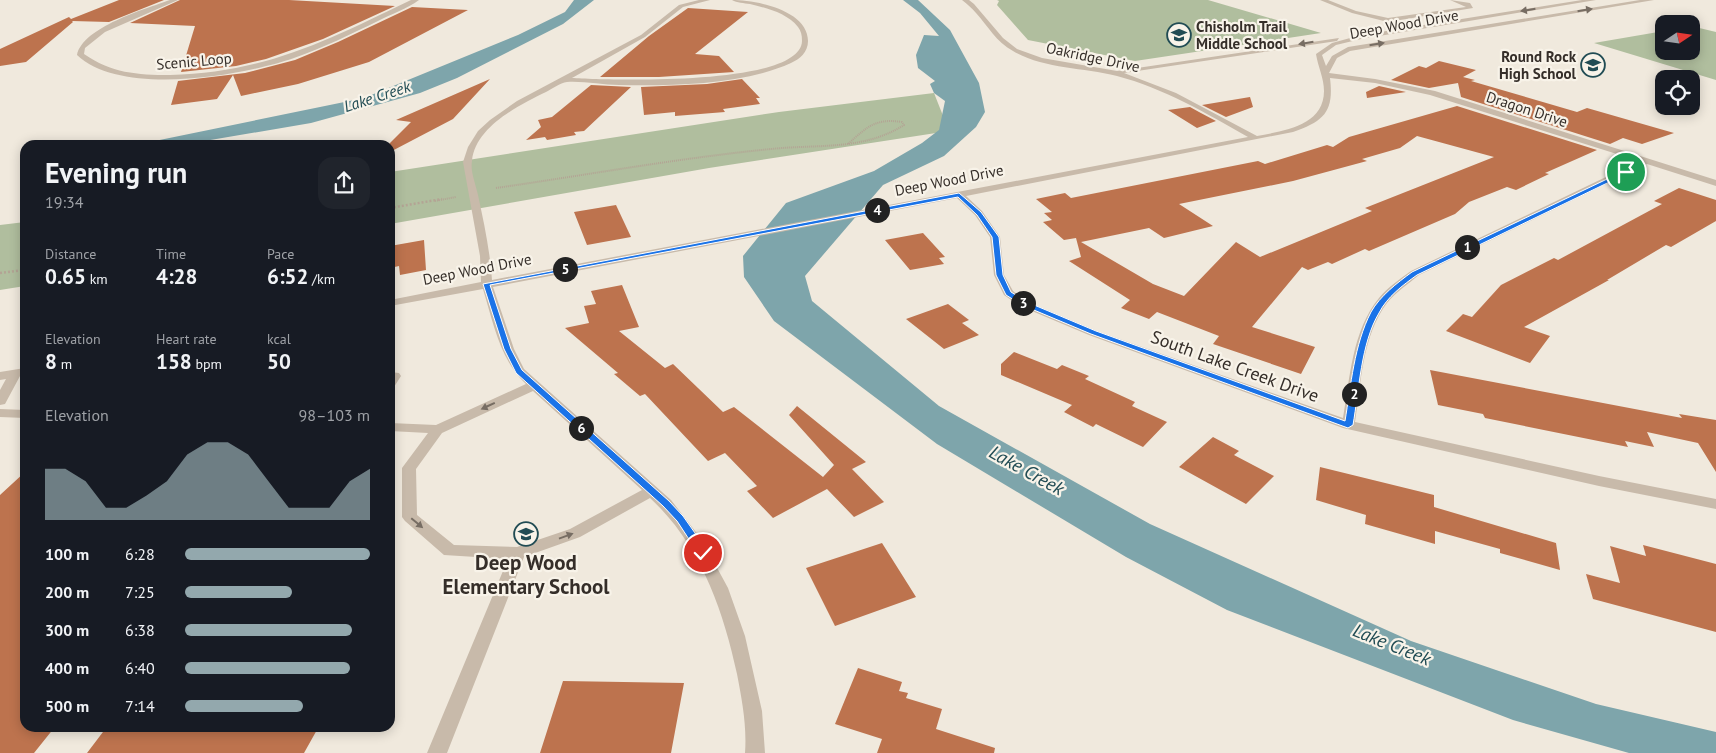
<!DOCTYPE html>
<meta charset="utf-8">
<style>
:root{--surface:#171b24;--page:#20242c;--text:#f1f3f6;--muted:#9ea1a6;--accent:#93a8ad}
body{margin:0;font-family:"PT Sans",sans-serif;background:var(--page);color:var(--text);height:100vh;display:flex;flex-direction:column;font-size:19px;white-space:nowrap}
*{box-sizing:border-box;margin:0}
p{font-size:16px;color:var(--muted)}
.icon{flex:none;width:28px;height:28px;fill:none;stroke:currentColor;stroke-width:2;stroke-linecap:round;stroke-linejoin:round}
.map{position:relative;flex:1;overflow:hidden}
.side{position:absolute;left:20px;top:140px;width:375px;height:592px;display:flex;flex-direction:column;background:var(--surface);border-radius:15px;box-shadow:0 2px 12px #0003}
.side>*{flex:none}
.needle{width:32px;rotate:77deg}
.fabs{position:absolute;left:1655px;top:15px;display:grid;gap:10px}
.fabs a{display:grid;place-items:center;width:45px;height:45px;border-radius:10px;background:var(--surface);box-shadow:0 2px 12px #0003;font-size:25px}
.pin{position:absolute;display:grid;place-items:center;width:42px;height:42px;color:#fff;margin:-21px;border:2px solid #fff;border-radius:50%;box-shadow:0 1px 5px #0007}
.km{position:absolute;width:25px;height:25px;margin:-12px;border-radius:50%;background:#222;color:#fff;font-size:14px;line-height:25px;text-align:center}
.round{display:grid;place-items:center;flex:none;width:52px;height:52px;border-radius:15px;background:var(--page)}
.overview{display:flex;align-items:center;justify-content:space-between;height:85px;padding:0 25px}
h1{font-size:28px;font-weight:800;line-height:38px}
.stats{display:grid;grid-template-columns:repeat(3,1fr);gap:8px;height:85px;padding:5px 25px}
.stats div{display:grid;align-content:center}
.stats b{font-size:21px;font-weight:800}
.stats small{font-size:14px;font-weight:400}
.stats p{font-size:14px}
.chart{height:140px;padding:10px 25px}
.chart p{display:flex;justify-content:space-between}
.chart svg{width:100%;height:90px;margin-top:5px;fill:var(--accent);opacity:.7}
ul{padding:0 25px;list-style:none;font-size:16px}
li{display:grid;grid-template-columns:80px 60px 1fr;align-items:center;height:38px}
li i{height:12px;border-radius:6px;background:var(--accent)}
.map>svg:first-child{display:block}
.green{fill:#b0be9e}
.water{fill:#7ea5ab}
.building{fill:#bd734e;fill-rule:evenodd}
.lines{fill:none;stroke-linecap:round;stroke-linejoin:round}
.path-far1{stroke:#b3a494;stroke-width:2;stroke-dasharray:1 1;stroke-linecap:butt}
.path{stroke:#b3a494;stroke-width:2.5;stroke-dasharray:2 2;stroke-linecap:butt}
.minor{fill:#c8baaa;fill-rule:evenodd}
.oneway{fill:#776d63}
.route{fill:#1a73e8;stroke:#fff}
.labels{text-anchor:middle;dominant-baseline:central;stroke-width:4.5;stroke-linejoin:round;paint-order:stroke}
.far-street-label{font-size:15px;fill:#352e29;stroke:#f8f3e9}
.far-poi-label{font-size:15px;font-weight:bold;fill:#352e29;stroke:#f8f3e9;text-anchor:start}
.far-water-label{font-size:16px;font-style:italic;fill:#214c54;stroke:#f8f3e9}
.street-label{font-size:18px;fill:#352e29;stroke:#f8f3e9}
.water-label{font-size:19px;font-style:italic;fill:#214c54;stroke:#f8f3e9}
.near-poi-label{font-size:21px;font-weight:bold;fill:#352e29;stroke:#f8f3e9}
</style>
<div class="map">
<svg width="1716" height="753" viewBox="0 0 1716 753">
<rect width="100%" height="100%" fill="#f0e9dd"/>
<path class="green" d="M 997,0 L 1208,0 L 1321,33 L 1135,61 L 1028,40 L 997,5 L 999,1 Z
M 1691,26 L 1716,32 L 1716,80 L 1594,43 L 1664,31 L 1664,51 L 1691,51 Z
M 934,93 L 949,131 L 709,168 L 390,224 L 390,172 L 779,112 Z
M 25,222 L 25,286 L 0,290 L 0,225 Z"/>
<path class="water" d="M 574,0 L 594,0 L 563,24 L 457,78 L 420,93 L 311,123 L 181,145 L 122,145 L 145,143 L 364,98 L 518,35 L 565,12 Z
M 903,0 L 918,0 L 950,30 L 979,83 L 985,112 L 976,127 L 944,156 L 883,185 L 805,276 L 812,301 L 939,406 L 1150,524 L 1411,641 L 1596,704 L 1716,732 L 1716,753 L 1629,753 L 1513,720 L 1227,610 L 1126,557 L 937,444 L 774,321 L 744,277 L 743,256 L 786,203 L 874,171 L 922,143 L 939,130 L 945,101 L 934,93 L 930,84 L 935,81 L 918,68 L 916,55 L 924,35 L 939,36 L 920,13 Z"/>
<path class="building" d="M 119,0 L 164,0 L 109,22 L 72,21 L 73,22 L 26,62 L 0,66 L 0,49 L 69,17 L 71,19 Z
M 180,0 L 289,0 L 395,6 L 323,39 L 266,59 L 236,66 L 181,72 L 195,26 L 130,23 Z
M 412,7 L 468,10 L 369,62 L 298,84 L 241,96 L 233,75 L 217,99 L 171,105 L 178,81 L 245,73 L 295,60 L 338,42 Z
M 688,8 L 748,12 L 695,54 L 719,56 L 734,72 L 659,77 L 600,77 L 649,36 Z
M 1439,61 L 1476,70 L 1463,77 L 1475,80 L 1471,81 L 1577,112 L 1587,108 L 1674,133 L 1642,144 L 1623,138 L 1610,144 L 1461,97 L 1458,83 L 1429,88 L 1391,80 L 1419,66 L 1426,68 Z
M 490,79 L 453,119 L 390,152 L 388,145 L 411,122 L 396,120 Z
M 742,79 L 760,98 L 756,98 L 760,104 L 723,109 L 725,112 L 675,116 L 675,112 L 644,115 L 641,87 L 707,84 Z
M 591,85 L 631,87 L 584,131 L 574,132 L 576,135 L 547,140 L 545,137 L 526,140 L 541,127 L 538,120 L 552,117 Z
M 1379,86 L 1406,92 L 1367,98 L 1366,92 Z
M 1250,97 L 1253,107 L 1226,117 L 1202,105 Z
M 1457,106 L 1597,150 L 1545,173 L 1549,174 L 1516,190 L 1507,187 L 1469,202 L 1455,214 L 1369,251 L 1365,249 L 1332,264 L 1328,262 L 1308,270 L 1302,267 L 1252,327 L 1315,347 L 1301,374 L 1213,344 L 1219,336 L 1157,312 L 1149,319 L 1121,308 L 1130,300 L 1069,261 L 1081,257 L 1076,238 L 1064,240 L 1043,222 L 1052,220 L 1044,213 L 1052,212 L 1036,199 L 1065,193 L 1071,198 L 1258,161 L 1265,164 L 1327,145 L 1333,147 L 1349,137 ZM 1417,136 L 1494,157 L 1365,208 L 1372,211 L 1260,257 L 1236,242 L 1184,296 L 1153,284 L 1081,242 L 1149,228 L 1164,238 L 1213,226 L 1179,204 L 1293,181 L 1367,161 L 1362,159 L 1400,148 Z
M 1190,107 L 1199,112 L 1216,121 L 1197,128 L 1168,110 Z
M 1679,188 L 1716,200 L 1716,221 L 1671,247 L 1666,245 L 1607,280 L 1609,280 L 1524,327 L 1550,336 L 1530,363 L 1446,331 L 1463,314 L 1472,317 L 1501,285 L 1554,258 L 1558,260 L 1662,204 L 1654,201 Z
M 616,205 L 631,237 L 587,245 L 574,212 Z
M 923,233 L 945,257 L 939,258 L 944,264 L 910,270 L 885,240 Z
M 424,240 L 426,270 L 400,275 L 399,266 L 390,268 L 390,246 Z
M 622,285 L 639,327 L 619,331 L 665,368 L 673,364 L 723,412 L 734,407 L 823,477 L 834,465 L 789,415 L 797,406 L 866,462 L 852,469 L 884,502 L 854,517 L 827,489 L 773,518 L 747,491 L 757,486 L 725,453 L 708,461 L 645,394 L 640,396 L 614,374 L 618,373 L 565,328 L 589,323 L 584,306 L 596,304 L 591,291 Z
M 948,304 L 969,320 L 962,323 L 979,335 L 944,349 L 906,319 Z
M 1014,352 L 1057,369 L 1062,365 L 1089,376 L 1085,379 L 1135,402 L 1132,406 L 1167,422 L 1143,447 L 1096,424 L 1093,427 L 1064,412 L 1072,405 L 1001,375 L 1001,364 Z
M 1430,370 L 1682,418 L 1679,414 L 1716,420 L 1716,472 L 1698,443 L 1647,432 L 1654,447 L 1625,441 L 1628,447 L 1485,418 L 1483,414 L 1438,405 Z
M 1213,437 L 1239,451 L 1234,455 L 1274,476 L 1246,504 L 1179,467 Z
M 1320,467 L 1434,495 L 1434,507 L 1556,543 L 1560,570 L 1500,553 L 1500,549 L 1435,531 L 1435,544 L 1365,524 L 1366,515 L 1316,500 Z
M 25,472 L 25,728 L 54,728 L 34,753 L 0,753 L 0,495 Z
M 882,543 L 916,597 L 835,626 L 806,568 Z
M 1643,545 L 1716,564 L 1716,632 L 1593,599 L 1586,574 L 1620,583 L 1610,546 L 1646,556 Z
M 858,668 L 902,682 L 899,691 L 908,693 L 906,698 L 942,709 L 936,729 L 995,748 L 994,753 L 877,753 L 882,739 L 835,724 Z
M 563,681 L 684,683 L 671,753 L 540,753 Z
M 106,728 L 318,728 L 304,753 L 87,753 Z"/>
<g class="lines">
<path class="path-far1" d="M 496,188 C 587,175 679,158 771,149 C 817,144 863,151 904,125 L 902,122 C 875,118 867,127 848,144
M 435,201 L 456,197"/>
<path class="path" d="M 390,208 L 442,199
M 0,273 L 25,270"/>
<path class="minor" d="M 170,0 L 178,0 L 105,32 L 85,48 L 84,54 C 111,73 137,75 170,75 C 265,73 328,40 411,0 L 419,0 C 407,9 391,14 378,21 C 351,34 323,48 294,58 C 242,76 121,97 77,55 C 83,27 145,9 170,0 Z
M 699,0 L 710,0 L 683,7 L 645,37 L 572,78 C 606,80 801,87 802,41 C 802,35 801,31 798,27 C 787,13 766,8 750,4 C 744,3 737,3 732,0 C 756,0 808,10 808,41 C 808,52 800,59 791,63 C 743,85 671,86 619,85 C 602,85 584,81 567,82 C 560,83 552,89 546,92 C 519,105 475,127 472,161 C 470,171 476,185 478,195 C 484,223 490,251 492,280 L 1248,137 C 1206,113 1163,88 1117,76 C 1082,67 1044,69 1013,51 C 996,42 988,26 976,13 C 972,8 967,4 962,0 L 969,0 L 974,4 L 1003,38 L 1017,49 L 1042,58 L 1117,71 L 1339,38 L 1337,41 L 1124,73 L 1176,93 L 1257,136 C 1283,131 1324,126 1324,91 C 1324,78 1318,67 1316,54 L 1332,43 L 1361,35 L 1582,0 L 1596,0 L 1361,39 L 1336,45 L 1322,55 L 1326,66 L 1332,56 L 1348,47 L 1640,0 L 1654,0 L 1350,51 L 1337,58 L 1329,73 L 1375,79 L 1435,91 L 1716,180 L 1716,186 L 1647,164 L 1419,275 C 1408,284 1396,292 1387,303 C 1362,336 1361,384 1355,422 L 1599,476 L 1716,499 L 1716,509 L 1599,486 L 1343,428 L 1089,335 L 1020,306 L 1004,295 L 994,275 L 990,237 L 975,215 L 957,198 L 493,287 L 514,349 L 524,369 L 671,500 L 702,540 L 728,588 L 745,636 L 762,711 L 765,753 L 745,753 C 747,726 742,700 737,674 C 723,609 700,544 650,498 L 580,537 L 524,557 L 447,753 L 427,753 L 508,559 L 444,555 L 405,521 L 402,517 L 402,468 L 428,433 L 390,431 L 390,423 L 436,425 L 526,384 C 500,360 493,322 483,289 L 390,306 L 390,300 L 481,282 L 480,256 L 463,162 L 468,147 L 478,131 L 490,120 L 517,101 L 641,35 L 679,5 ZM 1330,78 L 1375,83 L 1430,95 L 1639,161 L 1411,271 C 1400,279 1388,287 1379,298 C 1352,331 1350,378 1343,418 L 1097,331 L 1028,302 L 1013,291 L 1004,275 L 1000,237 L 982,211 L 966,196 L 1293,132 C 1325,121 1334,111 1330,78 ZM 533,391 L 642,490 L 570,529 L 517,547 L 454,545 L 417,515 L 416,469 L 442,433 Z
M 1320,0 L 1328,0 L 1356,11 L 1388,18 L 1466,7 L 1450,0 L 1470,3 L 1473,8 L 1388,22 L 1352,13 Z
M 25,368 L 25,376 L 20,376 L 5,404 L 0,405 L 0,390 L 6,379 L 0,380 L 0,372 Z
M 390,372 L 399,373 L 401,376 L 394,387 L 390,388 Z
M 0,409 L 25,410 L 25,418 L 0,417 Z"/>
</g>
<defs><path id="oneway-solid" d="M-6-.8H1V-3.2L6.5 0L1 3.2V.8H-6Z" transform="scale(1.25)"/></defs>
<g class="oneway">
<use href="#oneway-solid" transform="translate(1528 10) rotate(171)"/>
<use href="#oneway-solid" transform="translate(1585 10) rotate(-9)"/>
<use href="#oneway-solid" transform="translate(1306 43) rotate(171)"/>
<use href="#oneway-solid" transform="translate(1377 44) rotate(-9)"/>
<use href="#oneway-solid" transform="translate(488 406) rotate(155)"/>
<use href="#oneway-solid" transform="translate(417 523) rotate(40)"/>
<use href="#oneway-solid" transform="translate(566 536) rotate(-20)"/>
</g>
<path class="route" d="M 1626,170 L 1628,173 L 1417,275 C 1403,285 1387,297 1379,313 C 1361,343 1359,391 1353,425 L 1348,428 L 1091,334 L 1022,305 L 1006,295 L 996,275 L 992,237 L 977,215 L 958,197 L 490,285 L 511,349 L 522,370 L 669,501 L 683,516 L 707,550 L 707,556 L 700,556 L 677,521 L 663,506 L 516,373 L 504,349 L 483,284 L 959,193 L 981,212 L 999,237 L 1003,275 L 1011,292 L 1027,302 L 1096,331 L 1345,421 C 1351,385 1354,345 1371,312 C 1380,296 1397,283 1412,272 Z"/>
<defs>
<g id="school-ring" transform="scale(1.25)"><circle r="9.5" fill="#f8f3e9" stroke="#214c54" stroke-width="1.5"/><path d="M0-5L7-2L0 1L-7-2ZM-4 1L0 2.5L4 1V4Q0 6-4 4Z" fill="#214c54"/></g>
</defs>
<g fill-rule="evenodd">
<use href="#school-ring" x="1179" y="35"/>
<use href="#school-ring" x="1593" y="65"/>
<use href="#school-ring" x="526" y="534"/>
</g>
<g class="labels">
<g class="far-street-label">
<text transform="translate(1404 24) rotate(-10)">Deep Wood Drive</text>
<text transform="translate(1093 57) rotate(12)">Oakridge Drive</text>
<text transform="translate(194 61) rotate(-5)">Scenic Loop</text>
<text transform="translate(1527 109) rotate(18)">Dragon Drive</text>
<text transform="translate(949 180) rotate(-11)">Deep Wood Drive</text>
<text transform="translate(477 269) rotate(-11)">Deep Wood Drive</text>
</g>
<g class="far-poi-label">
<text x="1196" y="26">Chisholm Trail<tspan x="1196" dy="17">Middle School</tspan></text>
<text x="1576" y="56" text-anchor="end">Round Rock<tspan x="1576" dy="17">High School</tspan></text>
</g>
<g class="far-water-label">
<text transform="translate(377 96) rotate(-18)">Lake Creek</text>
</g>
<g class="street-label">
<text transform="translate(1235 366) rotate(20)">South Lake Creek Drive</text>
</g>
<g class="water-label">
<text transform="translate(1027 470) rotate(29)">Lake Creek</text>
<text transform="translate(1392 644) rotate(22)">Lake Creek</text>
</g>
<g class="near-poi-label">
<text x="526" y="562">Deep Wood<tspan x="526" dy="24">Elementary School</tspan></text>
</g>
</g>
</svg>
<div class="fabs">
<a><svg class="needle" viewBox="-14 -14 28 28"><path d="M0-13l5 13h-10z" fill="#e53935"/><path d="M0 13l5-13h-10z" fill="#9ea1a6"/></svg></a>
<a><svg class="icon" aria-label="locate" viewBox="0 0 24 24"><circle cx="12" cy="12" r="6"/><path d="M12 2v4M12 18v4M2 12h4M18 12h4"/></svg></a>
</div>
<div class="pin" style="left:1626px;top:172px;background:#1e9e55"><svg class="icon" aria-label="arrive" viewBox="0 0 24 24"><path d="M6 21V4h12l-3 4 3 4H6"/></svg></div>
<div class="pin" style="left:703px;top:553px;background:#d93025"><svg class="icon" aria-label="check" viewBox="0 0 24 24"><path d="M5 12l5 5 9-10"/></svg></div>
<b class="km" style="left:1467px;top:247px">1</b>
<b class="km" style="left:1354px;top:394px">2</b>
<b class="km" style="left:1023px;top:303px">3</b>
<b class="km" style="left:877px;top:210px">4</b>
<b class="km" style="left:565px;top:269px">5</b>
<b class="km" style="left:581px;top:428px">6</b>
<section class="side">
<div class="overview"><div><h1>Evening run</h1><p>19:34</p></div><a class="round"><svg class="icon" aria-label="share" viewBox="0 0 24 24"><path d="M12 15V3M7 8l5-5 5 5M5 13v7h14v-7"/></svg></a></div>
<div class="stats">
<div><p>Distance</p><b>0.65<small> km</small></b></div>
<div><p>Time</p><b>4:28</b></div>
<div><p>Pace</p><b>6:52<small> /km</small></b></div>
</div>
<div class="stats">
<div><p>Elevation</p><b>8<small> m</small></b></div>
<div><p>Heart rate</p><b>158<small> bpm</small></b></div>
<div><p>kcal</p><b>50</b></div>
</div>
<div class="chart"><p><span>Elevation</span>98–103 m</p>
<svg viewBox="0 0 160 44" preserveAspectRatio="none"><path d="M0 44V19L10 19L20 25L30 38L40 38L50 32L60 25L70 12L80 6L90 6L100 12L110 25L120 38L130 38L140 38L150 25L160 19V44z"/></svg>
</div>
<ul>
<li><b>100 m</b>6:28<i style="width:100%"></i></li>
<li><b>200 m</b>7:25<i style="width:58%"></i></li>
<li><b>300 m</b>6:38<i style="width:90%"></i></li>
<li><b>400 m</b>6:40<i style="width:89%"></i></li>
<li><b>500 m</b>7:14<i style="width:64%"></i></li>
</ul>
</section>
</div>
